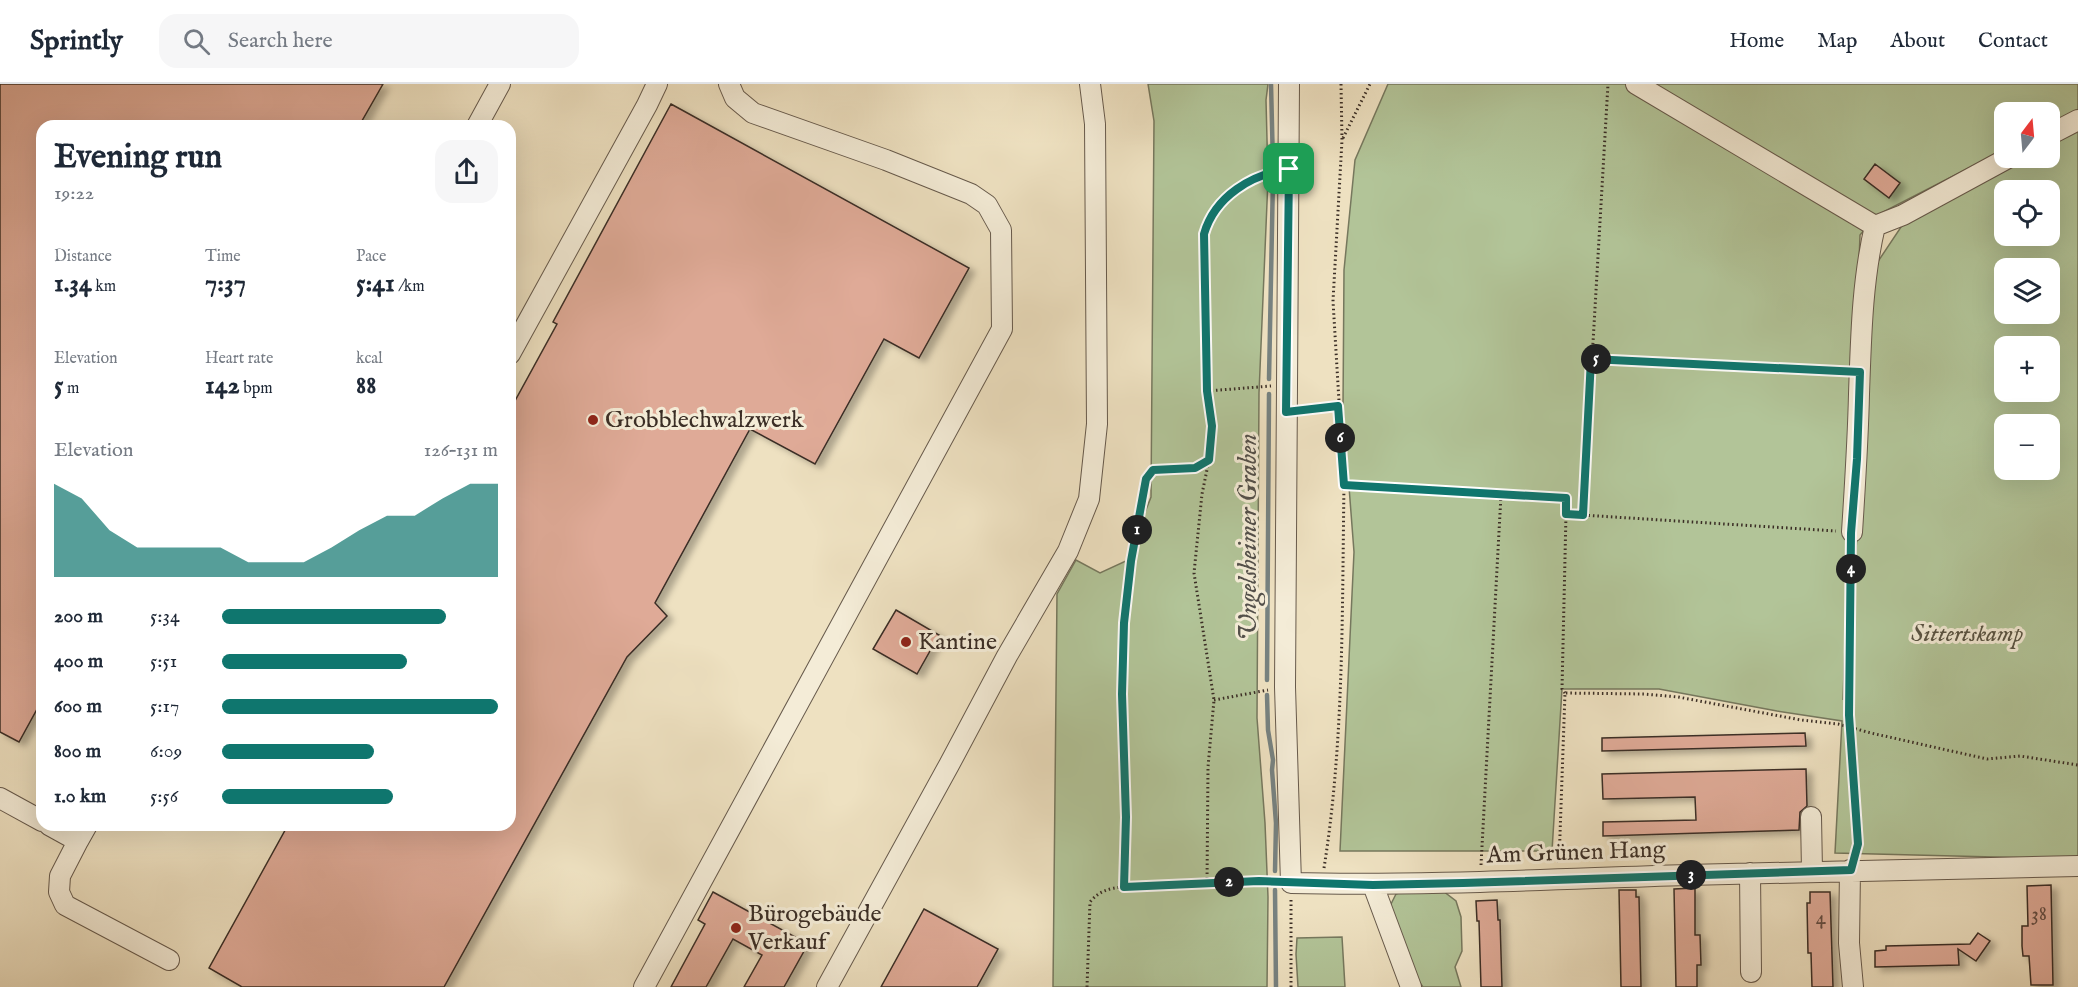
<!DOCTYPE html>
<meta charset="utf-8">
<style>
:root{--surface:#fff;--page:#f6f6f7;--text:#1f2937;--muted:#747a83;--line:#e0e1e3;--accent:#0f766e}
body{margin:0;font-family:"IM FELL English",serif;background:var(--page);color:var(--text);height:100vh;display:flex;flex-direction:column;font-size:22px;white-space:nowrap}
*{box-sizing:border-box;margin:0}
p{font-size:20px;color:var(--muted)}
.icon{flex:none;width:33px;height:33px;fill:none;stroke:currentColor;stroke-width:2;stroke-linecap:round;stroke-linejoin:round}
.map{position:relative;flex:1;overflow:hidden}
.panel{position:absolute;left:36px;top:36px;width:480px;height:711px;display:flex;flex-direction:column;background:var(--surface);border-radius:18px;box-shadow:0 6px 24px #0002}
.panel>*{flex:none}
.needle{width:39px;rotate:16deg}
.controls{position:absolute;left:1994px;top:18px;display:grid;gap:12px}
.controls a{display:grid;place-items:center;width:66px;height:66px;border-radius:12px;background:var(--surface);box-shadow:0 6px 24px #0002;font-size:30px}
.pin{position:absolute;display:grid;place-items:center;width:51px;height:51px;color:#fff;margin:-26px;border-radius:12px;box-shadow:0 3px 9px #0006}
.km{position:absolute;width:30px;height:30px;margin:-15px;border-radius:50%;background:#222;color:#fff;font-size:16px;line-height:30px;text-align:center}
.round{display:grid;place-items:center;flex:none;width:63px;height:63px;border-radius:18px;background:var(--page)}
.headline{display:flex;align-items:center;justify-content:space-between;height:102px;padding:0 18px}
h1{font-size:33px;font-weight:700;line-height:45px}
.metrics{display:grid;grid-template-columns:repeat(3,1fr);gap:9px;height:102px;padding:6px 18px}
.metrics div{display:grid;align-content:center}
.metrics b{font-size:26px;font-weight:700}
.metrics small{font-size:16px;font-weight:400}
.metrics p{font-size:16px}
.chart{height:168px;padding:12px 18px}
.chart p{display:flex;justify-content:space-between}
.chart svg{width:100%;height:108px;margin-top:6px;fill:var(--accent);opacity:.7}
ul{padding:0 18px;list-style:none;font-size:20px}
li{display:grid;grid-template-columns:96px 72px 1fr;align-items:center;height:45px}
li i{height:15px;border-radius:8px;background:var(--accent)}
header{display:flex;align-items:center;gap:36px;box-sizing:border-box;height:84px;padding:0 30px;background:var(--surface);border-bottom:2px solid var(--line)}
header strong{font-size:28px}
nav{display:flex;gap:33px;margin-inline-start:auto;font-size:21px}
.search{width:420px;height:54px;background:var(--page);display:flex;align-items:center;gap:15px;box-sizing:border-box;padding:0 21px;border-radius:18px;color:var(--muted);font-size:22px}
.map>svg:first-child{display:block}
.green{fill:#b2c498;stroke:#76785e;stroke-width:1.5;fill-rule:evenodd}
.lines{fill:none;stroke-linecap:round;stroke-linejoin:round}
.stream{stroke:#778281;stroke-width:4.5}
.building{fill:#dfaa97;stroke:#3a2d25;stroke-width:1.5;filter:url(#shadow)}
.minor-casing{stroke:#675a4c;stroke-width:22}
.path{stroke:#3a2d25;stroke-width:3;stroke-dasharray:1.5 3;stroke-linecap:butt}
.minor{stroke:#f4ecd7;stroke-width:20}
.route-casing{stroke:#fff;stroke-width:12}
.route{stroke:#0f766e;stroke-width:8}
.poi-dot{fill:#8f2418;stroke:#f4ecd7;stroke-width:2}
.labels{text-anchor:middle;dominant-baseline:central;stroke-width:6;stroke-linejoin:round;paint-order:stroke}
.number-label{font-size:21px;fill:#634c42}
.poi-label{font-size:24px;fill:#3a2d25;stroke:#f4ecd7;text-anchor:start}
.park-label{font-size:24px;font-style:italic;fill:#585342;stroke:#f4ecd7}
.street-label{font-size:24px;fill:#3a2d25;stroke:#f4ecd7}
.water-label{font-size:26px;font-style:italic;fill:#53504b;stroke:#f4ecd7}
</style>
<header>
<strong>Sprintly</strong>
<div class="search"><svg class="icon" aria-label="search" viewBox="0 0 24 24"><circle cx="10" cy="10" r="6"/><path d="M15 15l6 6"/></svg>Search here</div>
<nav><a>Home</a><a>Map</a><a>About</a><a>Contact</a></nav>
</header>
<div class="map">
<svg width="2078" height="903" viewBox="0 0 2078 903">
<defs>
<filter id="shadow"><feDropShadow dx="6" dy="4" stdDeviation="3" flood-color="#0004"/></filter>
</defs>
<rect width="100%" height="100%" fill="#eee1c1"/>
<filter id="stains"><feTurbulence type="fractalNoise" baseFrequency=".00333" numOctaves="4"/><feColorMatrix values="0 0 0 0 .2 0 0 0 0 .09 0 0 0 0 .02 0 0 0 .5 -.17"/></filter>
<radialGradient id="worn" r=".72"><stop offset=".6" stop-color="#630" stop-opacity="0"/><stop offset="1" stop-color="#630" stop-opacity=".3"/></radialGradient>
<path class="green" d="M 1148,0 L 1268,0 L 1266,16 L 1268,95 L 1259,309 L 1257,634 L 1265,739 L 1268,813 L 1267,903 L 1053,903 L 1057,510 L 1076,476 L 1100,489 L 1126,477 L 1151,413 L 1154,37 Z
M 1388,0 L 2078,0 L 2078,27 L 2049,42 L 2049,28 L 2004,28 L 2004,66 L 1877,131 L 1860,151 L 1843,616 L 1861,406 L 1871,188 L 1905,137 L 2021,74 L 2049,74 L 2049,58 L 2078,42 L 2078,773 L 2034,774 L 1835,769 L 1842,637 L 1777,627 L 1659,605 L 1562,605 L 1552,767 L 1340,767 L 1354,468 L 1343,324 L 1344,186 L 1355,76 ZM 2004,106 L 2049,106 L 2049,152 L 2004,152 ZM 2004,184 L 2049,184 L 2049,230 L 2004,230 ZM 2004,262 L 2049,262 L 2049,308 L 2004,308 ZM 2004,340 L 2049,340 L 2049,386 L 2004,386 Z
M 1412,804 L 1439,804 L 1456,817 L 1461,833 L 1462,867 L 1455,883 L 1461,903 L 1423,903 L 1412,888 L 1388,826 L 1396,810 Z
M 1342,853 L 1345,903 L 1298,903 L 1296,870 L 1297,854 Z"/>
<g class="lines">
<path class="stream" d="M 1271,0 L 1273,81
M 1269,295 L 1273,93
M 1267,596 L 1269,310
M 1267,611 L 1268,646 L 1273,676 L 1272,686 L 1276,739 L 1275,787
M 1275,806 L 1276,903"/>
</g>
<path class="building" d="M 0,0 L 383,0 L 359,42 L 42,42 L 42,616 L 19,658 L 0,648 Z
M 671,20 L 969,184 L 919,274 L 884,255 L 815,380 L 750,345 L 655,519 L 667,532 L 627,573 L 444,903 L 242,903 L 209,884 L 288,741 L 510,741 L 510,326 L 557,240 L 553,238 Z
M 1875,80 L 1900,99 L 1889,114 L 1864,95 Z
M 896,526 L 939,551 L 917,590 L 873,565 Z
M 1805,649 L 1806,662 L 1602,667 L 1602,654 Z
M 1806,685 L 1807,722 L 1800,728 L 1799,746 L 1603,752 L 1603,738 L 1696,736 L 1695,713 L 1603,715 L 1602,690 Z
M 2051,801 L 2053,901 L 2031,901 L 2029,872 L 2023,872 L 2022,862 L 2022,842 L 2028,842 L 2027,802 Z
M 1695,804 L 1695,851 L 1700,851 L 1701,881 L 1697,881 L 1697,903 L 1676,903 L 1674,805 Z
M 1619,806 L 1636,806 L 1636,813 L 1639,813 L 1641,903 L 1621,903 Z
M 713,808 L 808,860 L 784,903 L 744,903 L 762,871 L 733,855 L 706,903 L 671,903 L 705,840 L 698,836 Z
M 1810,808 L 1830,808 L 1833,903 L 1812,903 L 1811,869 L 1808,869 L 1807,819 L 1810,819 Z
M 1497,816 L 1498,836 L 1500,836 L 1502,903 L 1481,903 L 1479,837 L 1477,837 L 1476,817 Z
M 924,825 L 998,865 L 977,903 L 881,903 Z
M 1978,849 L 1990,857 L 1976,877 L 1958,865 L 1959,881 L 1875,883 L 1875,867 L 1886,866 L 1886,862 L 1970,860 Z"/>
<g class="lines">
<g class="minor-casing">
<path id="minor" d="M 1289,0 L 1285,603 L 1291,799 C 1424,802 1555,795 1687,791 C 1817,787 1948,786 2078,782
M 1636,0 L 1875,142
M 477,42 L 500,0
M 2049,51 L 2078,36
M 1875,142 L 1903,131 L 2008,74
M 510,270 L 647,21 L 657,0
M 1852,448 C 1855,402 1858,356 1859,310 C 1861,254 1862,197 1875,142
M 0,714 L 42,737
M 1811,733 L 1812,787
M 49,741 L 78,757 L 87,741
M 78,757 L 60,792 L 59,808 L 65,821 L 169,876
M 1850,786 L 1849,859 L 1853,903
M 1750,789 L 1751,888
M 1373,801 L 1411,903
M 644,903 L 1002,245 L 1001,146 L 987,121 L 971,110 L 886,76 L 753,29 L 735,14 L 729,0
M 827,903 L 949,681 L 1007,572 L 1068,467 L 1089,415 L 1097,340 L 1095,40 L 1090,0"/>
</g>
<path class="path" d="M 1341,0 L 1342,56 L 1333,217 L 1344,401
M 1343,54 L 1370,0
M 1591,275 L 1844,287
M 1207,307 L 1271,302
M 1303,326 L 1338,322
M 1583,431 L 1608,0
M 1851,463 L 1849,642 L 1858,760 L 1855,770
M 1565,609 L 1562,605 L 1566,430 L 1836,447
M 1214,616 L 1268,606
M 1559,779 L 1565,609 L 1644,610 L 1678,613 L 1801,636 L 1838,640 L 1871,649 L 1987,675 L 2020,672 L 2078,681
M 1481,781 L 1501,411
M 1324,784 C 1344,658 1342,528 1344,401 L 1566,414 L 1566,430
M 1207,799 L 1208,683 L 1214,616 L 1194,489 L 1202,410 L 1209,376
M 1124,803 L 1127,733 L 1122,610 L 1124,539 L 1131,476 L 1146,395 L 1153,386 L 1195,384 L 1209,376 L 1212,342 L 1207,307 L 1204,150 C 1213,118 1241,98 1272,87
M 1087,903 L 1090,818 C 1099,807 1109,804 1124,803 L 1274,798
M 1291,903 L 1291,815"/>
<use href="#minor" class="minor"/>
</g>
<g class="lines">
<g class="route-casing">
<path id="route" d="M 1289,85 L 1286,328 L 1338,322 L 1344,401 L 1566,414 L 1566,430 L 1583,431 L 1591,275 L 1860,288 L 1857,375 L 1851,449 L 1849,631 L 1858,760 L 1851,786 L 1463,799 L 1373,801 L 1259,797 L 1124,803 L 1126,733 L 1122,610 L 1124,539 L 1131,477 L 1146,395 L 1153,386 L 1195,384 L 1209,376 L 1212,342 L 1207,307 L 1204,150 C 1215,112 1252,90 1289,85 Z"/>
</g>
<use href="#route" class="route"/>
</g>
<g class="poi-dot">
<circle cx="593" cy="336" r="6"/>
<circle cx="906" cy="558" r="6"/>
<circle cx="736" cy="844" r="6"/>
</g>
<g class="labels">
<g class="number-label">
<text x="2039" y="830">38</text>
<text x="1821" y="834">4</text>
</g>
<g class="poi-label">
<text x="605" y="336">Grobblechwalzwerk</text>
<text x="918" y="558">Kantine</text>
<text x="748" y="830">Bürogebäude<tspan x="748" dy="28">Verkauf</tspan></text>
</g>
<g class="park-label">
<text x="1967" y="550">Sittertskamp</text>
</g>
<g class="street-label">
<text transform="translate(1576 769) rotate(-2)">Am Grünen Hang</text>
</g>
<g class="water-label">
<text transform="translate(1248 453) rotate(-90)">Ungelsheimer Graben</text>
</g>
</g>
<rect width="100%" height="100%" filter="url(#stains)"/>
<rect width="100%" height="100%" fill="url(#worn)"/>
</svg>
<div class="controls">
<a><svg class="needle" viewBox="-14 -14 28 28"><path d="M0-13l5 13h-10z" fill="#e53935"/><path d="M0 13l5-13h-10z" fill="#747a83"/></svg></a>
<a><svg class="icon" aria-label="locate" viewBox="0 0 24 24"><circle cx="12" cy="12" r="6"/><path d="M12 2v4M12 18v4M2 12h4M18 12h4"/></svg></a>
<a><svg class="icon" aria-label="layers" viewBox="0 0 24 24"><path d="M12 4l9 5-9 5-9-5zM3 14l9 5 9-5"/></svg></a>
<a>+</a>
<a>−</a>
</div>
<div class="pin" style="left:1289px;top:85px;background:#1e9e55"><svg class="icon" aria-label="arrive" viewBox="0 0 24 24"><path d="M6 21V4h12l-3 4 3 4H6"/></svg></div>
<b class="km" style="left:1137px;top:446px">1</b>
<b class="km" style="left:1229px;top:798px">2</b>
<b class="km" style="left:1691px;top:791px">3</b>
<b class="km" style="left:1851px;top:485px">4</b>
<b class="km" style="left:1596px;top:275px">5</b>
<b class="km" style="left:1340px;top:354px">6</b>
<section class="panel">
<div class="headline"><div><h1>Evening run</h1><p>19:22</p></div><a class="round"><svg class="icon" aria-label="share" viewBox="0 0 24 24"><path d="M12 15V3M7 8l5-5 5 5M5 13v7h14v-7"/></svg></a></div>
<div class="metrics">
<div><p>Distance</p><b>1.34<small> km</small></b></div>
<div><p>Time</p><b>7:37</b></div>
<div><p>Pace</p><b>5:41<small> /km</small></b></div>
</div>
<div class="metrics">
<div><p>Elevation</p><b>5<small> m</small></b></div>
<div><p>Heart rate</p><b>142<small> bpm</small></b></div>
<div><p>kcal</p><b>88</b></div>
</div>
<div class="chart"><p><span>Elevation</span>126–131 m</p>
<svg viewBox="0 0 160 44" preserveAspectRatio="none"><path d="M0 44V6L10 12L20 25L30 32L40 32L50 32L60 32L70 38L80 38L90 38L100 32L110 25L120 19L130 19L140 12L150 6L160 6V44z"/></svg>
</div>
<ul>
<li><b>200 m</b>5:34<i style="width:81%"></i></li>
<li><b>400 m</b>5:51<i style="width:67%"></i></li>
<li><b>600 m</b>5:17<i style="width:100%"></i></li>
<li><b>800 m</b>6:09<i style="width:55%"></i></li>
<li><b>1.0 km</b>5:56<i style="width:62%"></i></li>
</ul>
</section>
</div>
